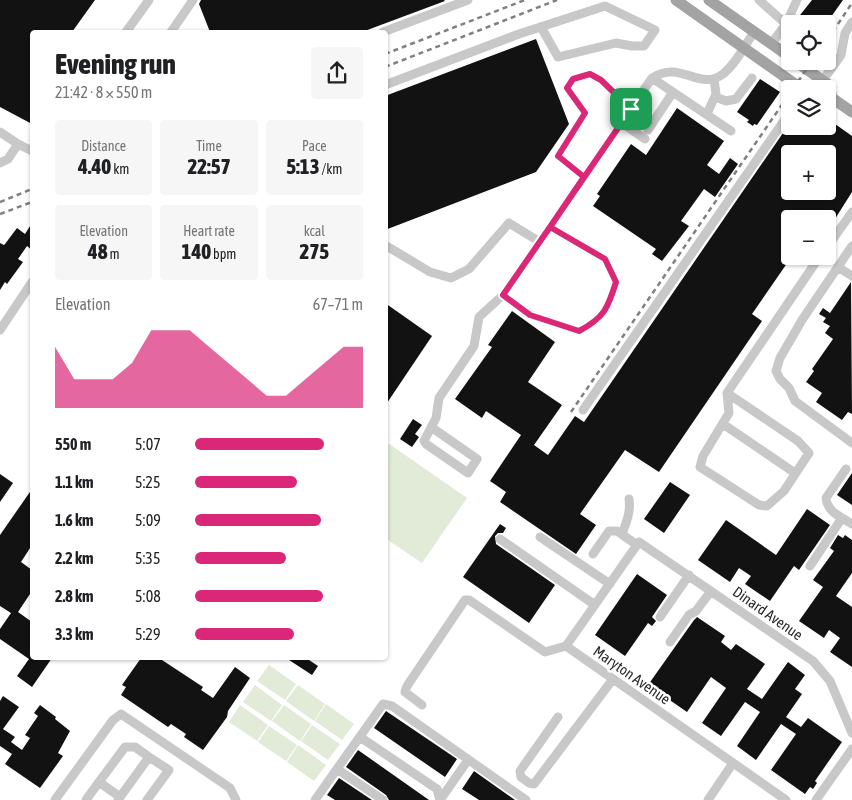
<!DOCTYPE html>
<meta charset="utf-8">
<style>
:root{--surface:#fff;--page:#f6f6f6;--text:#202124;--muted:#757577;--accent:#db2777}
body{margin:0;font-family:"Asap Condensed",sans-serif;background:var(--page);color:var(--text);height:100vh;display:flex;flex-direction:column;font-size:19px;white-space:nowrap}
*{box-sizing:border-box;margin:0}
p{font-size:16px;color:var(--muted)}
.icon{flex:none;width:28px;height:28px;fill:none;stroke:currentColor;stroke-width:2;stroke-linecap:round;stroke-linejoin:round}
.map{position:relative;flex:1;overflow:hidden}
.panel{position:absolute;left:30px;top:30px;width:358px;height:630px;display:flex;flex-direction:column;background:var(--surface);border-radius:5px;box-shadow:0 1px 4px #0004}
.panel>*{flex:none}
.fabs{position:absolute;left:781px;top:15px;display:grid;gap:10px}
.fabs a{display:grid;place-items:center;width:55px;height:55px;border-radius:5px;background:var(--surface);box-shadow:0 1px 4px #0004;font-size:25px}
.pin{position:absolute;display:grid;place-items:center;width:42px;height:42px;color:#fff;margin:-21px;border-radius:10px;box-shadow:0 2px 8px #0006}
.round{display:grid;place-items:center;flex:none;width:52px;height:52px;border-radius:5px;background:var(--page)}
.headline{display:flex;align-items:center;justify-content:space-between;height:85px;padding:0 25px}
h1{font-size:28px;font-weight:800;line-height:38px}
.stats{display:grid;grid-template-columns:repeat(3,1fr);gap:8px;height:85px;padding:5px 25px}
.stats div{display:grid;align-content:center;border-radius:5px;background:var(--page);text-align:center}
.stats b{font-size:21px;font-weight:800}
.stats small{font-size:14px;font-weight:400}
.stats p{font-size:14px}
.chart{height:140px;padding:10px 25px}
.chart p{display:flex;justify-content:space-between}
.chart svg{width:100%;height:90px;margin-top:5px;fill:var(--accent);opacity:.7}
ul{padding:0 25px;list-style:none;font-size:16px}
li{display:grid;grid-template-columns:80px 60px 1fr;align-items:center;height:38px}
li i{height:12px;border-radius:6px;background:var(--accent)}
.map>svg:first-child{display:block}
.green{fill:#e1ebd7}
.building{fill:#121212;fill-rule:evenodd}
.lines{fill:none;stroke-linecap:round;stroke-linejoin:round}
.minor{stroke:#c8c8c8;stroke-width:9}
.major{stroke:#a3a3a3;stroke-width:11}
.rail{stroke:#808080;stroke-width:2.5;stroke-dasharray:5 4;stroke-linecap:butt}
.route-casing{stroke:#fff;stroke-width:10}
.route{stroke:#db2777;stroke-width:6}
.labels{text-anchor:middle;dominant-baseline:central;stroke-width:5;stroke-linejoin:round;paint-order:stroke}
.street-label{font-size:15px;fill:#2b2b2b;stroke:#fff}
</style>
<div class="map">
<svg width="852" height="800" viewBox="0 0 852 800">
<rect width="100%" height="100%" fill="#fff"/>
<path class="green" d="M 385,441 L 467,498 L 422,563 L 385,538 Z
M 269,665 L 296,684 L 285,700 L 257,681 Z
M 255,685 L 282,705 L 271,721 L 243,702 Z
M 298,685 L 325,704 L 314,721 L 286,701 Z
M 326,704 L 354,724 L 342,740 L 315,721 Z
M 240,705 L 268,725 L 257,741 L 229,722 Z
M 284,705 L 311,724 L 300,741 L 272,721 Z
M 312,725 L 340,744 L 328,760 L 301,741 Z
M 269,726 L 297,745 L 286,761 L 258,742 Z
M 298,745 L 326,765 L 314,781 L 287,762 Z"/>
<path class="building" d="M 0,0 L 95,0 L 72,32 L 32,32 L 32,124 L 0,107 Z
M 201,0 L 444,0 L 445,1 L 362,32 L 210,32 L 199,4 Z
M 812,0 L 843,0 L 826,24 L 793,24 Z
M 536,39 L 569,124 L 536,172 L 385,230 L 385,96 Z
M 760,79 L 780,92 L 757,125 L 754,124 L 753,126 L 747,122 L 749,120 L 737,112 Z
M 677,108 L 724,141 L 707,165 L 719,174 L 730,158 L 738,164 L 715,197 L 704,189 L 681,221 L 689,226 L 662,261 L 652,254 L 656,249 L 593,206 L 600,196 L 597,194 L 631,144 L 646,155 Z
M 828,119 L 852,136 L 852,192 L 828,230 L 828,219 L 790,219 L 790,259 L 752,314 L 762,321 L 659,472 L 625,450 L 580,514 L 596,525 L 576,554 L 500,502 L 506,492 L 490,481 L 521,435 L 486,411 L 482,418 L 455,399 L 492,347 L 488,345 L 512,311 L 555,342 L 528,382 L 562,405 L 534,445 L 548,455 L 575,416 L 584,422 L 785,130 L 792,135 L 798,126 L 828,126 ZM 790,154 L 828,154 L 828,191 L 790,191 Z
M 32,223 L 32,250 L 27,246 L 18,259 L 23,262 L 7,284 L 5,282 L 0,290 L 0,243 L 4,245 L 5,244 L 17,228 L 25,234 Z
M 851,282 L 852,414 L 848,412 L 842,420 L 816,402 L 822,393 L 806,382 L 814,371 L 812,369 L 833,339 L 825,333 L 830,326 L 823,322 L 826,318 L 819,314 L 823,308 L 830,313 Z
M 385,303 L 432,336 L 385,406 Z
M 413,419 L 422,425 L 415,434 L 419,437 L 412,447 L 400,439 Z
M 852,473 L 852,505 L 837,495 Z
M 0,474 L 13,483 L 0,502 Z
M 670,482 L 690,495 L 664,533 L 644,519 Z
M 32,489 L 32,545 L 21,562 L 32,570 L 32,591 L 18,612 L 32,622 L 32,658 L 52,658 L 32,687 L 17,676 L 29,659 L 0,639 L 0,629 L 11,613 L 0,606 L 0,535 Z
M 807,509 L 830,525 L 799,570 L 794,566 L 770,601 L 745,584 L 751,576 L 739,568 L 730,582 L 698,560 L 726,520 L 776,555 Z
M 500,524 L 506,528 L 503,533 L 498,533 L 495,536 L 496,544 L 555,585 L 529,623 L 463,577 Z
M 838,535 L 843,538 L 845,535 L 852,540 L 852,573 L 836,596 L 852,607 L 852,667 L 830,652 L 840,638 L 829,630 L 824,638 L 799,621 L 823,587 L 813,580 L 834,551 L 830,548 Z
M 637,574 L 667,595 L 652,617 L 656,621 L 652,626 L 648,623 L 625,656 L 595,635 Z
M 697,617 L 725,636 L 721,642 L 731,650 L 736,644 L 765,664 L 747,689 L 762,699 L 788,662 L 805,675 L 795,689 L 802,694 L 786,717 L 801,727 L 808,718 L 842,742 L 815,781 L 817,783 L 813,789 L 810,787 L 805,794 L 771,770 L 796,734 L 781,724 L 756,760 L 737,746 L 760,712 L 745,702 L 721,736 L 702,723 L 726,688 L 711,677 L 687,712 L 648,685 L 694,620 Z
M 141,658 L 159,658 L 203,687 L 201,690 L 213,698 L 235,667 L 250,678 L 228,711 L 227,717 L 203,750 L 184,737 L 186,734 L 171,724 L 168,727 L 121,695 L 126,687 L 122,685 Z
M 286,658 L 306,658 L 318,666 L 312,675 Z
M 3,696 L 19,707 L 3,729 L 15,737 L 11,742 L 22,750 L 30,738 L 25,735 L 38,716 L 34,713 L 40,705 L 56,717 L 55,719 L 70,731 L 58,753 L 63,756 L 40,788 L 5,764 L 12,754 L 0,746 L 0,701 Z
M 386,711 L 457,759 L 445,777 L 374,728 Z
M 358,750 L 429,800 L 389,800 L 386,795 L 346,767 Z
M 474,771 L 515,800 L 479,800 L 462,789 Z
M 339,778 L 372,800 L 335,800 L 327,795 Z"/>
<g class="lines">
<path class="minor" d="M 759,0 L 786,24
M 126,32 L 149,0
M 171,32 L 193,0
M 383,32 L 468,0
M 771,44 L 786,24 L 797,0
M 652,78 L 731,131
M 823,80 L 841,55 L 845,33 L 852,22
M 385,85 L 519,34 L 605,6 L 655,30 L 644,46 L 632,46 L 616,43 L 558,57 L 541,27
M 811,89 L 814,87 L 818,89
M 715,97 L 726,101 L 736,99 L 752,78
M 707,114 L 716,94 L 714,79
M 622,123 L 645,139
M 648,130 L 673,92
M 0,132 L 18,144 L 8,159 L 0,163
M 18,144 L 32,151
M 585,177 L 558,156 L 585,113 L 567,88 L 573,79 L 590,74 L 601,80 L 631,109
M 385,245 L 430,272 L 451,278 L 469,269 L 509,223 L 540,242
M 828,246 L 852,212
M 852,246 L 802,320 L 780,358 L 776,371 L 780,379 L 789,388 L 795,401 L 852,443
M 838,267 L 852,276
M 503,295 L 530,315 L 579,331 C 604,318 608,308 616,282 L 605,259 L 550,227
M 0,330 L 32,282
M 727,393 L 798,441 L 809,453 L 784,491 L 767,506 L 759,505 L 700,467 L 703,456 L 729,413 L 727,393 L 820,256
M 583,410 L 790,112
M 723,424 L 795,473
M 431,427 L 477,459 L 468,473 L 426,444 L 424,441 L 436,418 L 439,398 L 474,346 L 479,317 L 503,295 L 652,78 C 681,59 699,92 723,74 C 736,64 745,45 754,32
M 846,469 L 826,498 C 827,512 841,517 852,524
M 622,534 C 626,523 631,512 629,499
M 540,537 L 610,584
M 500,539 L 595,605
M 593,554 L 609,531 L 617,531 L 637,545
M 810,566 L 842,518
M 660,617 L 689,575
M 670,642 L 689,615 L 696,611 L 711,591
M 422,705 L 405,692 L 407,686 L 465,600 L 469,600 L 545,652 L 566,646
M 558,717 L 520,771 L 521,777 L 529,783 L 534,784 L 613,679
M 360,737 L 437,789 L 440,800
M 337,769 L 383,800
M 99,782 L 125,747 L 135,747 L 149,757
M 55,800 L 113,720 L 121,714 L 230,788 L 236,800
M 86,800 L 99,782 L 120,797
M 118,800 L 149,757 L 169,770 L 147,800
M 315,800 L 383,704 L 392,706 L 526,800
M 440,800 L 468,760
M 708,800 L 733,763
M 786,800 L 566,646 L 639,542 L 813,661 L 830,681 L 852,733
M 816,800 L 852,749"/>
<path class="major" d="M 676,0 L 802,89
M 709,0 L 790,57
M 795,61 L 829,85 L 832,98
M 828,99 L 832,98 L 852,112"/>
<path class="rail" d="M 828,39 L 852,3
M 385,54 L 525,0
M 385,67 L 557,0
M 793,89 L 812,61
M 0,202 L 32,189
M 0,214 L 32,202
M 571,412 L 790,93"/>
</g>
<g class="lines">
<g class="route-casing">
<path id="route" d="M 631,109 L 550,227 L 503,295 L 530,315 L 579,331 C 604,318 608,308 616,282 L 605,259 L 550,227 L 584,177 L 558,156 L 585,113 L 567,88 L 573,79 L 590,74 L 601,80 L 631,109"/>
</g>
<use href="#route" class="route"/>
</g>
<g class="labels">
<g class="street-label">
<text transform="translate(768 613) rotate(35)">Dinard Avenue</text>
<text transform="translate(632 675) rotate(35)">Maryton Avenue</text>
</g>
</g>
</svg>
<div class="fabs">
<a><svg class="icon" aria-label="locate" viewBox="0 0 24 24"><circle cx="12" cy="12" r="6"/><path d="M12 2v4M12 18v4M2 12h4M18 12h4"/></svg></a>
<a><svg class="icon" aria-label="layers" viewBox="0 0 24 24"><path d="M12 4l9 5-9 5-9-5zM3 14l9 5 9-5"/></svg></a>
<a>+</a>
<a>−</a>
</div>
<div class="pin" style="left:631px;top:109px;background:#1e9e55"><svg class="icon" aria-label="arrive" viewBox="0 0 24 24"><path d="M6 21V4h12l-3 4 3 4H6"/></svg></div>
<section class="panel">
<div class="headline"><div><h1>Evening run</h1><p>21:42 · 8 × 550 m</p></div><a class="round"><svg class="icon" aria-label="share" viewBox="0 0 24 24"><path d="M12 15V3M7 8l5-5 5 5M5 13v7h14v-7"/></svg></a></div>
<div class="stats">
<div><p>Distance</p><b>4.40<small> km</small></b></div>
<div><p>Time</p><b>22:57</b></div>
<div><p>Pace</p><b>5:13<small> /km</small></b></div>
</div>
<div class="stats">
<div><p>Elevation</p><b>48<small> m</small></b></div>
<div><p>Heart rate</p><b>140<small> bpm</small></b></div>
<div><p>kcal</p><b>275</b></div>
</div>
<div class="chart"><p><span>Elevation</span>67–71 m</p>
<svg viewBox="0 0 160 44" preserveAspectRatio="none"><path d="M0 44V14L10 30L20 30L30 30L40 22L50 6L60 6L70 6L80 14L90 22L100 30L110 38L120 38L130 30L140 22L150 14L160 14V44z"/></svg>
</div>
<ul>
<li><b>550 m</b>5:07<i style="width:77%"></i></li>
<li><b>1.1 km</b>5:25<i style="width:61%"></i></li>
<li><b>1.6 km</b>5:09<i style="width:75%"></i></li>
<li><b>2.2 km</b>5:35<i style="width:54%"></i></li>
<li><b>2.8 km</b>5:08<i style="width:76%"></i></li>
<li><b>3.3 km</b>5:29<i style="width:59%"></i></li>
</ul>
</section>
</div>
